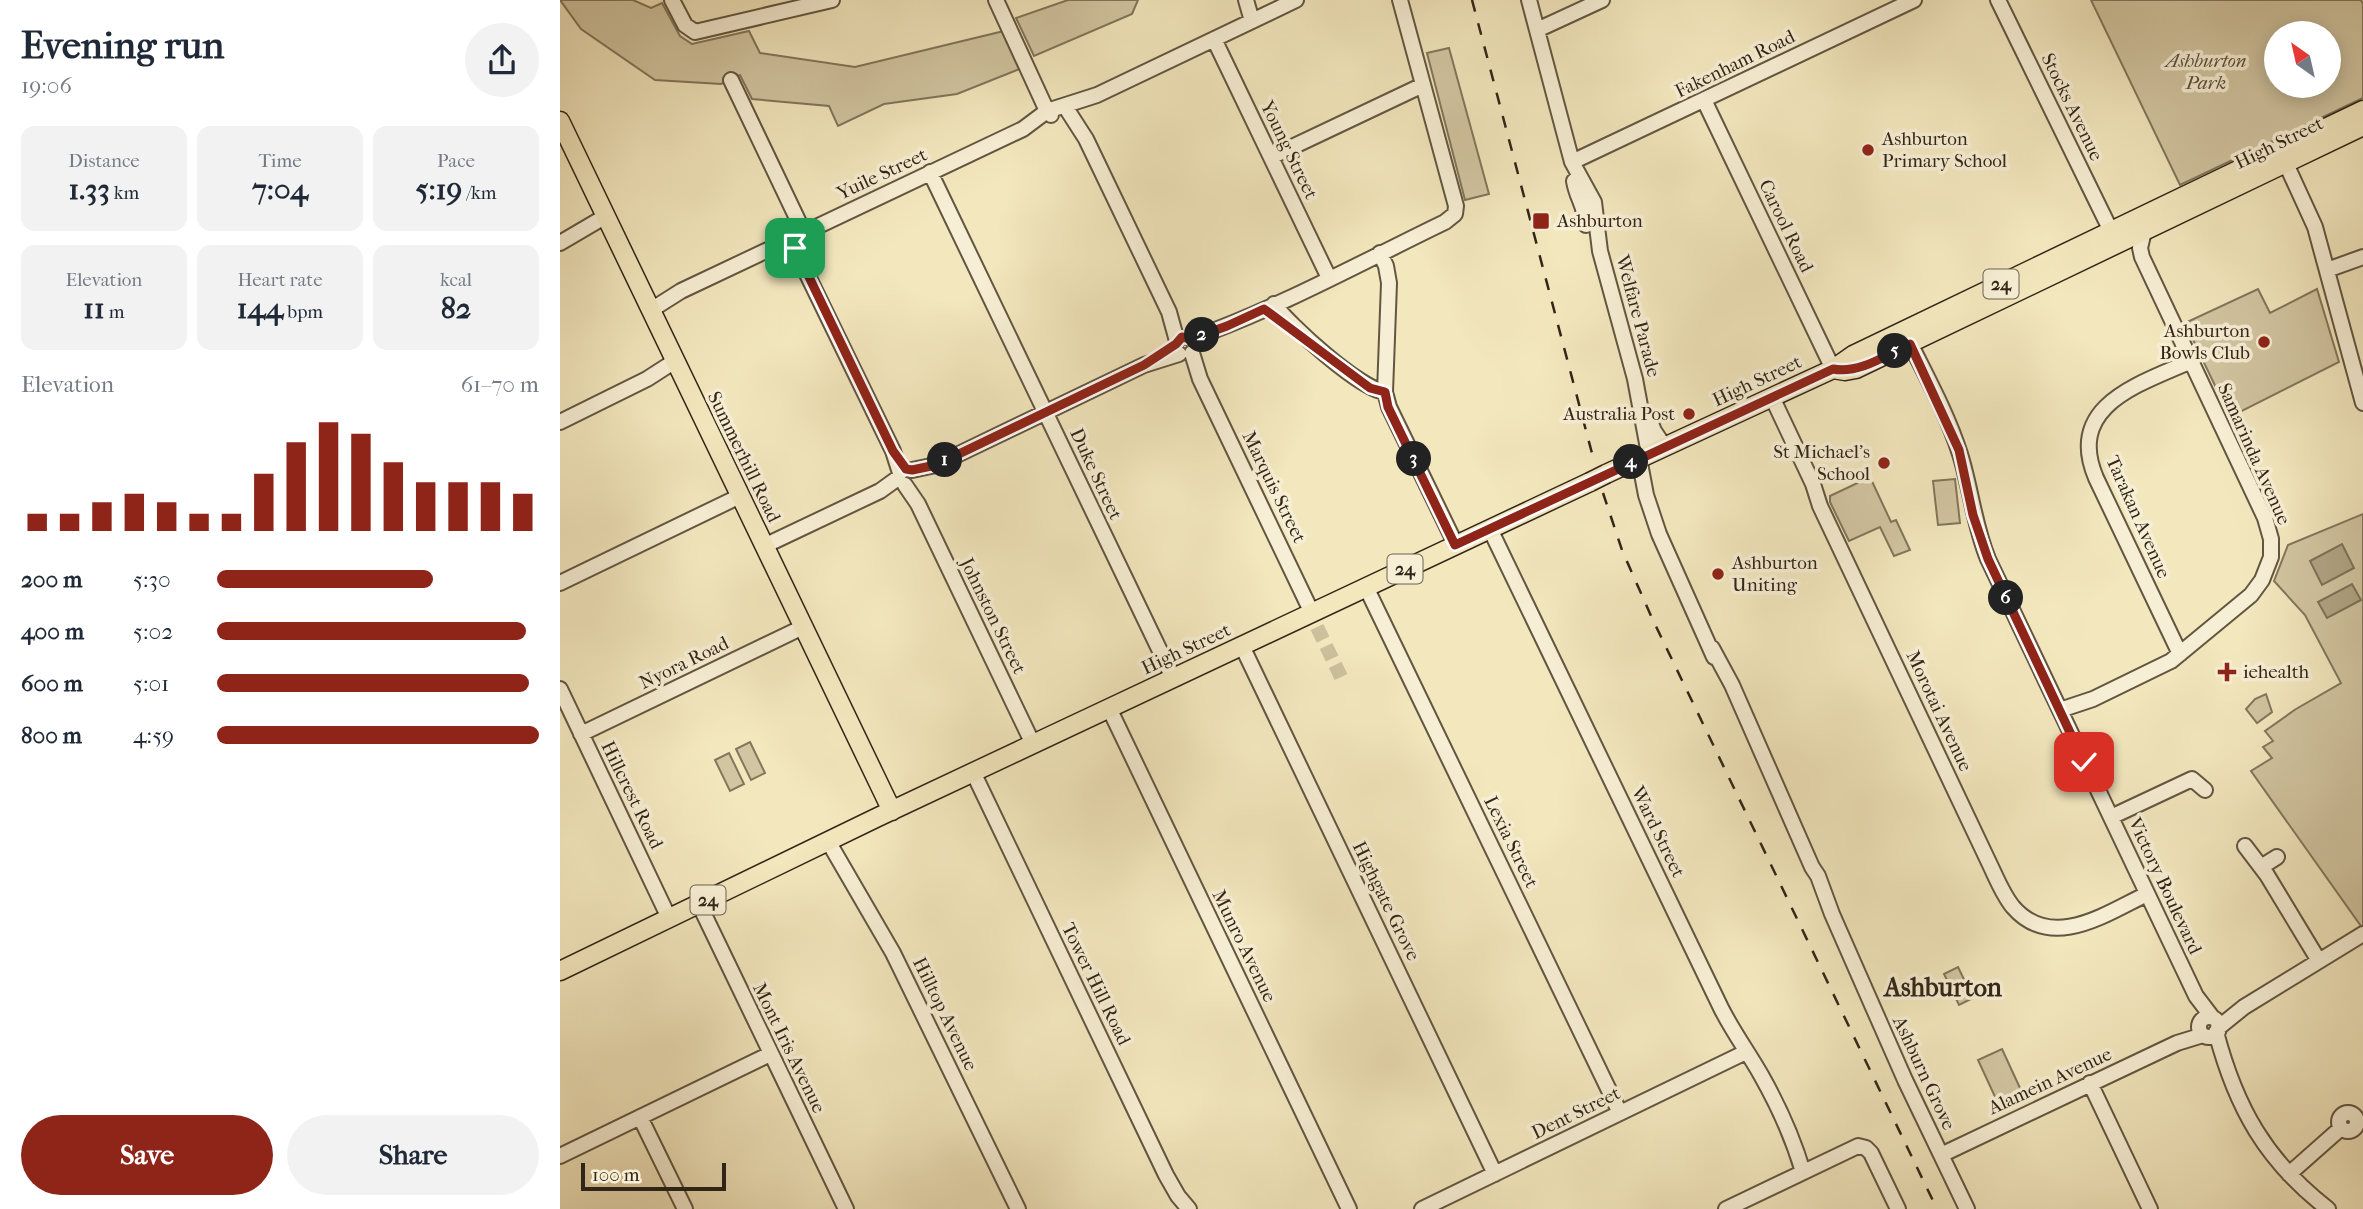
<!DOCTYPE html>
<meta charset="utf-8">
<style>
:root{--surface:#fff;--page:#f2f2f3;--text:#1f2937;--muted:#747a83;--accent:#8f2418}
body{margin:0;font-family:"IM FELL French Canon",serif;background:var(--page);color:var(--text);height:100vh;display:flex;flex-direction:column;font-size:26px;white-space:nowrap}
*{box-sizing:border-box;margin:0}
p{font-size:23px;color:var(--muted)}
.icon{flex:none;width:38px;height:38px;fill:none;stroke:currentColor;stroke-width:2;stroke-linecap:round;stroke-linejoin:round}
.map{position:relative;flex:1;overflow:hidden}
.side{display:flex;flex-direction:column;background:var(--surface);width:560px}
.side>*{flex:none}
.needle{width:46px;rotate:326deg}
.buttons{position:absolute;left:1704px;top:21px;display:grid;gap:14px}
.buttons a{display:grid;place-items:center;width:77px;height:77px;border-radius:50%;background:var(--surface);box-shadow:0 4px 18px #0003;font-size:35px}
.scale{position:absolute;left:21px;bottom:18px;width:145px;box-sizing:border-box;padding-left:7px;border:4px solid #312517;border-top:0;font-size:19px;line-height:24px;white-space:nowrap;color:#312517;-webkit-text-stroke:5px #f7efd5;paint-order:stroke}
.pin{position:absolute;display:grid;place-items:center;width:60px;height:60px;color:#fff;margin:-30px;border-radius:14px;box-shadow:0 4px 10px #0006}
.km{position:absolute;width:35px;height:35px;margin:-18px;border-radius:50%;background:#222;color:#fff;font-size:19px;line-height:35px;text-align:center}
.round{display:grid;place-items:center;flex:none;width:74px;height:74px;border-radius:37px;background:var(--page)}
.head{display:flex;align-items:center;justify-content:space-between;height:119px;padding:0 21px}
h1{font-size:38px;font-weight:700;line-height:52px}
.metrics{display:grid;grid-template-columns:repeat(3,1fr);gap:10px;height:119px;padding:7px 21px}
.metrics div{display:grid;align-content:center;border-radius:14px;background:var(--page);text-align:center}
.metrics b{font-size:30px;font-weight:700}
.metrics small{font-size:19px;font-weight:400}
.metrics p{font-size:19px}
.chart{height:196px;padding:14px 21px}
.chart p{display:flex;justify-content:space-between}
.chart svg{width:100%;height:126px;margin-top:7px;stroke:var(--accent);stroke-width:6}
.primary-button{display:flex;gap:14px;margin-top:auto;padding:14px 21px}
.primary-button a{flex:1;height:80px;border-radius:42px;background:var(--accent);color:#fff;font-size:28px;font-weight:700;line-height:80px;text-align:center}
.primary-button a+a{background:var(--page);color:var(--text)}
ul{padding:0 21px;list-style:none;font-size:23px}
li{display:grid;grid-template-columns:112px 84px 1fr;align-items:center;height:52px}
li i{height:18px;border-radius:9px;background:var(--accent)}
main{display:flex;flex:1;min-height:0}
.map>svg:first-child{display:block}
.green{fill:#d2c6a2;stroke:#82765c;stroke-width:2;fill-rule:evenodd}
.water{fill:#b1a585;stroke:#7e7259;stroke-width:2}
.lines{fill:none;stroke-linecap:round;stroke-linejoin:round}
.minor-tunnel{stroke:#ccc09d;stroke-width:14;stroke-dasharray:14 7;stroke-linecap:butt}
.minor-casing{stroke:#625641;stroke-width:18}
.major-casing{stroke:#312517;stroke-width:21}
.minor{stroke:#f7efd5;stroke-width:14}
.major{stroke:#f3e7be;stroke-width:18}
.rail{stroke:#312517;stroke-width:2.5;stroke-dasharray:12 12;stroke-linecap:butt}
.major-bridge-casing{stroke:#312517;stroke-width:21;stroke-linecap:butt}
.major-bridge{stroke:#f3e7be;stroke-width:18}
.route-casing{stroke:#fff;stroke-width:14}
.route{stroke:#8f2418;stroke-width:9}
.poi-dot{fill:#8f2418;stroke:#f7efd5;stroke-width:2.5}
.labels{text-anchor:middle;dominant-baseline:central;stroke-width:7;stroke-linejoin:round;paint-order:stroke}
.shield{fill:#f7efd5;stroke:#6c6250;stroke-width:2}
.shield-label{font-size:18px;font-weight:bold;fill:#312517}
.park-label{font-size:19px;font-style:italic;fill:#594d3a;stroke:#f7efd5}
.street-label{font-size:19px;fill:#312517;stroke:#f7efd5}
.poi-label{font-size:19px;fill:#312517;stroke:#f7efd5;text-anchor:start}
.district-label{font-size:26px;font-weight:bold;fill:#312517;stroke:#f7efd5}
</style>
<main>
<section class="side">
<div class="head"><div><h1>Evening run</h1><p>19:06</p></div><a class="round"><svg class="icon" aria-label="share" viewBox="0 0 24 24"><path d="M12 15V3M7 8l5-5 5 5M5 13v7h14v-7"/></svg></a></div>
<div class="metrics">
<div><p>Distance</p><b>1.33<small> km</small></b></div>
<div><p>Time</p><b>7:04</b></div>
<div><p>Pace</p><b>5:19<small> /km</small></b></div>
</div>
<div class="metrics">
<div><p>Elevation</p><b>11<small> m</small></b></div>
<div><p>Heart rate</p><b>144<small> bpm</small></b></div>
<div><p>kcal</p><b>82</b></div>
</div>
<div class="chart"><p><span>Elevation</span>61–70 m</p>
<svg viewBox="0 0 160 44" preserveAspectRatio="none"><path d="M5 44V38M15 44V38M25 44V34M35 44V31M45 44V34M55 44V38M65 44V38M75 44V24M85 44V13M95 44V6M105 44V10M115 44V20M125 44V27M135 44V27M145 44V27M155 44V31"/></svg>
</div>
<ul>
<li><b>200 m</b>5:30<i style="width:67%"></i></li>
<li><b>400 m</b>5:02<i style="width:96%"></i></li>
<li><b>600 m</b>5:01<i style="width:97%"></i></li>
<li><b>800 m</b>4:59<i style="width:100%"></i></li>
</ul>
<div class="primary-button"><a>Save</a><a>Share</a></div>
</section>
<div class="map">
<svg width="1803" height="1209" viewBox="0 0 1803 1209">
<rect width="100%" height="100%" fill="#f3e7be"/>
<filter id="stains"><feTurbulence type="fractalNoise" baseFrequency=".00286" numOctaves="4"/><feColorMatrix values="0 0 0 0 .2 0 0 0 0 .09 0 0 0 0 .02 0 0 0 .5 -.17"/></filter>
<radialGradient id="worn" r=".72"><stop offset=".6" stop-color="#630" stop-opacity="0"/><stop offset="1" stop-color="#630" stop-opacity=".3"/></radialGradient>
<path class="green" d="M 0,0 L 73,0 L 91,8 L 102,3 L 120,36 L 132,44 L 189,31 L 200,53 L 295,67 L 444,31 L 462,68 L 397,94 L 324,104 L 278,126 L 269,106 L 192,99 L 180,75 L 161,84 L 95,80 L 21,29 Z
M 508,0 L 578,0 L 572,14 L 474,56 L 456,18 Z
M 1531,0 L 1801,0 L 1803,4 L 1803,98 L 1620,185 ZM 1717,33 L 1769,33 L 1769,86 L 1717,86 Z
M 889,48 L 929,194 L 905,200 L 867,53 Z
M 1698,289 L 1710,313 L 1757,289 L 1779,362 L 1670,417 L 1625,323 Z
M 1310,477 L 1331,522 L 1336,520 L 1350,550 L 1334,556 L 1320,527 L 1289,541 L 1270,502 L 1270,496 Z
M 1395,479 L 1400,523 L 1378,525 L 1373,481 Z
M 1803,514 L 1803,929 L 1691,771 L 1712,758 L 1703,747 L 1713,741 L 1705,731 L 1736,709 L 1781,683 L 1745,615 L 1714,581 L 1728,545 Z
M 1706,694 L 1712,712 L 1697,723 L 1686,709 L 1695,699 Z
M 190,742 L 205,773 L 191,780 L 176,749 Z
M 169,753 L 184,784 L 170,791 L 155,760 Z
M 1398,967 L 1413,998 L 1399,1005 L 1384,974 Z
M 1442,1049 L 1466,1101 L 1442,1112 L 1418,1060 Z"/>
<path class="water" d="M 1782,544 L 1794,568 L 1762,585 L 1750,561 Z
M 1792,584 L 1801,600 L 1767,618 L 1758,602 Z"/>
<g class="lines">
<path class="minor-tunnel" d="M 757,627 L 781,677"/>
<g class="minor-casing">
<path id="minor" d="M 112,0 L 125,25 L 135,32 L 272,0
M 436,0 L 487,111 L 491,115
M 686,0 L 692,21
M 969,0 L 1012,162 L 1034,202 L 1040,251 L 1075,379 L 1089,454
M 1438,0 L 1551,231
M 977,30 L 1042,0
M 654,39 L 769,278
M 171,80 L 244,233
M 1144,100 L 1273,369
M 509,104 L 508,111 L 526,139 L 609,312 L 617,341
M 1722,155 L 1755,227 L 1803,403
M 711,157 L 863,85
M 1012,162 L 1354,0
M 370,172 L 613,678
M 1014,181 C 1017,199 1025,205 1026,225
M 230,239 L 333,451 L 340,473
M 0,243 L 46,216
M 820,253 L 826,266 L 829,283 L 825,392
M 1767,270 L 1803,257
M 714,304 C 729,325 801,390 825,392 L 829,407 L 896,545
M 91,310 L 121,291 L 463,129 L 487,111 L 537,95 L 736,0
M 1346,335 C 1365,374 1387,413 1400,454 C 1411,489 1414,525 1428,559 L 1636,996 L 1652,1017
M 631,339 C 719,308 802,262 885,222 L 895,214 L 896,206 L 840,0
M 632,353 L 640,379 L 752,613
M 1212,397 L 1253,484 L 1260,506 L 1432,869 C 1438,882 1444,896 1453,907 C 1492,952 1547,913 1587,894
M 1087,414 L 1094,431 L 1104,446
M 0,422 L 87,379 L 115,361
M 1079,458 L 1086,495 L 1099,534 L 1154,657
M 352,470 L 376,465 L 584,365 L 619,354
M 345,485 L 358,504 L 473,744
M 930,529 L 1161,1008 C 1173,1032 1188,1052 1201,1075 C 1218,1105 1233,1138 1243,1172
M 204,546 L 320,491 L 338,478
M 0,583 L 180,496
M 806,587 L 1060,1113
M 682,646 L 935,1174
M 1152,648 L 1172,685 L 1252,867 L 1258,876 L 1272,914 L 1345,1080 L 1407,1209
M 1620,654 L 1536,478 C 1505,405 1580,384 1631,361
M 0,689 L 109,918
M 549,708 L 789,1209
M 1500,710 L 1533,699 L 1611,661 L 1691,595 L 1702,580 L 1711,557 L 1711,539 L 1705,518 L 1582,257 L 1580,248 L 1584,231
M 21,734 L 243,627
M 413,772 L 606,1175 L 618,1196 L 629,1209
M 1551,817 L 1632,779 L 1645,790
M 268,841 L 333,953 L 458,1209
M 1685,846 L 1707,875 L 1759,961
M 1701,867 L 1717,857
M 139,904 L 286,1209
M1639 1027a10 10 0 1 1 20 0a10 10 0 1 1-20 0Z
M 1658,1028 L 1684,1007 L 1803,934
M 1656,1032 C 1676,1108 1706,1161 1768,1209
M 1530,1083 L 1590,1209
M1779 1122a9 9 0 1 1 18 0a9 9 0 1 1-18 0Z
M 80,1117 L 125,1209
M 1381,1155 L 1617,1043 L 1643,1035
M 0,1156 L 210,1054
M 1729,1174 L 1781,1128
M 862,1209 L 1186,1052
M 1166,1209 L 1298,1146 L 1306,1148 L 1311,1153 L 1338,1209"/>
</g>
<g class="major-casing">
<path id="major" d="M 0,121 L 332,811
M 1273,369 L 1285,371 L 1296,369 L 1803,126
M 1046,474 L 1273,369 L 1293,355 L 1803,110
M 0,971 L 318,817 L 1030,482"/>
</g>
<use href="#minor" class="minor"/>
<use href="#major" class="major"/>
<path class="rail" d="M 912,0 L 1033,457
M 1043,493 L 1062,550 L 1091,616 L 1377,1209"/>
<g class="major-bridge-casing">
<path id="major-bridge" d="M 1030,482 L 1046,474"/>
</g>
<use href="#major-bridge" class="major-bridge"/>
</g>
<g class="lines">
<g class="route-casing">
<path id="route" d="M 235,248 L 333,451 L 346,469 L 352,470 L 376,465 L 584,365 L 616,344 L 622,337 L 631,339 L 667,326 L 704,309 L 810,388 L 825,392 L 828,407 L 895,545 L 1273,369 C 1300,374 1326,355 1350,344 L 1399,450 L 1413,515 L 1428,559 L 1524,762"/>
</g>
<use href="#route" class="route"/>
</g>
<g class="poi-dot">
<circle cx="1308" cy="150" r="7"/>
<rect x="972" y="212" width="18" height="18" rx="3.5"/>
<circle cx="1704" cy="342" r="7"/>
<circle cx="1129" cy="414" r="7"/>
<circle cx="1324" cy="463" r="7"/>
<circle cx="1158" cy="574" r="7"/>
<path d="M1663.5 661.5h7v7h7v7h-7v7h-7v-7h-7v-7h7z"/>
</g>
<g class="labels">
<g class="shield">
<rect x="1423.5" y="269.5" width="35" height="29" rx="5"/>
<rect x="827.5" y="554.5" width="35" height="29" rx="5"/>
<rect x="130.5" y="885.5" width="35" height="29" rx="5"/>
</g>
<g class="shield-label">
<text x="1441" y="284">24</text>
<text x="845" y="569">24</text>
<text x="148" y="900">24</text>
</g>
<g class="park-label">
<text x="1646" y="61">Ashburton<tspan x="1646" dy="22">Park</tspan></text>
</g>
<g class="street-label">
<text transform="translate(1175 64) rotate(-26)">Fakenham Road</text>
<text transform="translate(1512 107) rotate(64)">Stocks Avenue</text>
<text transform="translate(1719 143) rotate(-26)">High Street</text>
<text transform="translate(729 150) rotate(64)">Young Street</text>
<text transform="translate(322 174) rotate(-25)">Yuile Street</text>
<text transform="translate(1226 226) rotate(64)">Carool Road</text>
<text transform="translate(1078 316) rotate(75)">Welfare Parade</text>
<text transform="translate(1197 381) rotate(-25)">High Street</text>
<text transform="translate(1694 454) rotate(66)">Samarinda Avenue</text>
<text transform="translate(184 457) rotate(64)">Summerhill Road</text>
<text transform="translate(536 474) rotate(65)">Duke Street</text>
<text transform="translate(714 487) rotate(64)">Marquis Street</text>
<text transform="translate(1578 517) rotate(66)">Tarakan Avenue</text>
<text transform="translate(433 616) rotate(64)">Johnston Street</text>
<text transform="translate(626 649) rotate(-25)">High Street</text>
<text transform="translate(124 663) rotate(-26)">Nyora Road</text>
<text transform="translate(1379 711) rotate(65)">Morotai Avenue</text>
<text transform="translate(72 795) rotate(64)">Hillcrest Road</text>
<text transform="translate(1098 832) rotate(64)">Ward Street</text>
<text transform="translate(951 842) rotate(64)">Lexia Street</text>
<text transform="translate(1605 886) rotate(65)">Victory Boulevard</text>
<text transform="translate(826 901) rotate(64)">Highgate Grove</text>
<text transform="translate(684 946) rotate(64)">Munro Avenue</text>
<text transform="translate(536 984) rotate(64)">Tower Hill Road</text>
<text transform="translate(385 1014) rotate(64)">Hilltop Avenue</text>
<text transform="translate(229 1048) rotate(64)">Mont Iris Avenue</text>
<text transform="translate(1364 1073) rotate(65)">Ashburn Grove</text>
<text transform="translate(1490 1081) rotate(-25)">Alamein Avenue</text>
<text transform="translate(1016 1113) rotate(-26)">Dent Street</text>
</g>
<g class="poi-label">
<text x="1322" y="139">Ashburton<tspan x="1322" dy="22">Primary School</tspan></text>
<text x="997" y="221">Ashburton</text>
<text x="1690" y="331" text-anchor="end">Ashburton<tspan x="1690" dy="22">Bowls Club</tspan></text>
<text x="1115" y="414" text-anchor="end">Australia Post</text>
<text x="1310" y="452" text-anchor="end">St Michael's<tspan x="1310" dy="22">School</tspan></text>
<text x="1172" y="563">Ashburton<tspan x="1172" dy="22">Uniting</tspan></text>
<text x="1683" y="672">iehealth</text>
</g>
<g class="district-label">
<text x="1383" y="987">Ashburton</text>
</g>
</g>
<rect width="100%" height="100%" filter="url(#stains)"/>
<rect width="100%" height="100%" fill="url(#worn)"/>
</svg>
<div class="buttons">
<a><svg class="needle" viewBox="-14 -14 28 28"><path d="M0-13l5 13h-10z" fill="#e53935"/><path d="M0 13l5-13h-10z" fill="#747a83"/></svg></a>
</div>
<div class="scale">100 m</div>
<div class="pin" style="left:235px;top:248px;background:#1e9e55"><svg class="icon" aria-label="arrive" viewBox="0 0 24 24"><path d="M6 21V4h12l-3 4 3 4H6"/></svg></div>
<div class="pin" style="left:1524px;top:762px;background:#d93025"><svg class="icon" aria-label="check" viewBox="0 0 24 24"><path d="M5 12l5 5 9-10"/></svg></div>
<b class="km" style="left:385px;top:460px">1</b>
<b class="km" style="left:642px;top:335px">2</b>
<b class="km" style="left:854px;top:459px">3</b>
<b class="km" style="left:1071px;top:462px">4</b>
<b class="km" style="left:1335px;top:351px">5</b>
<b class="km" style="left:1446px;top:598px">6</b>
</div>
</main>
